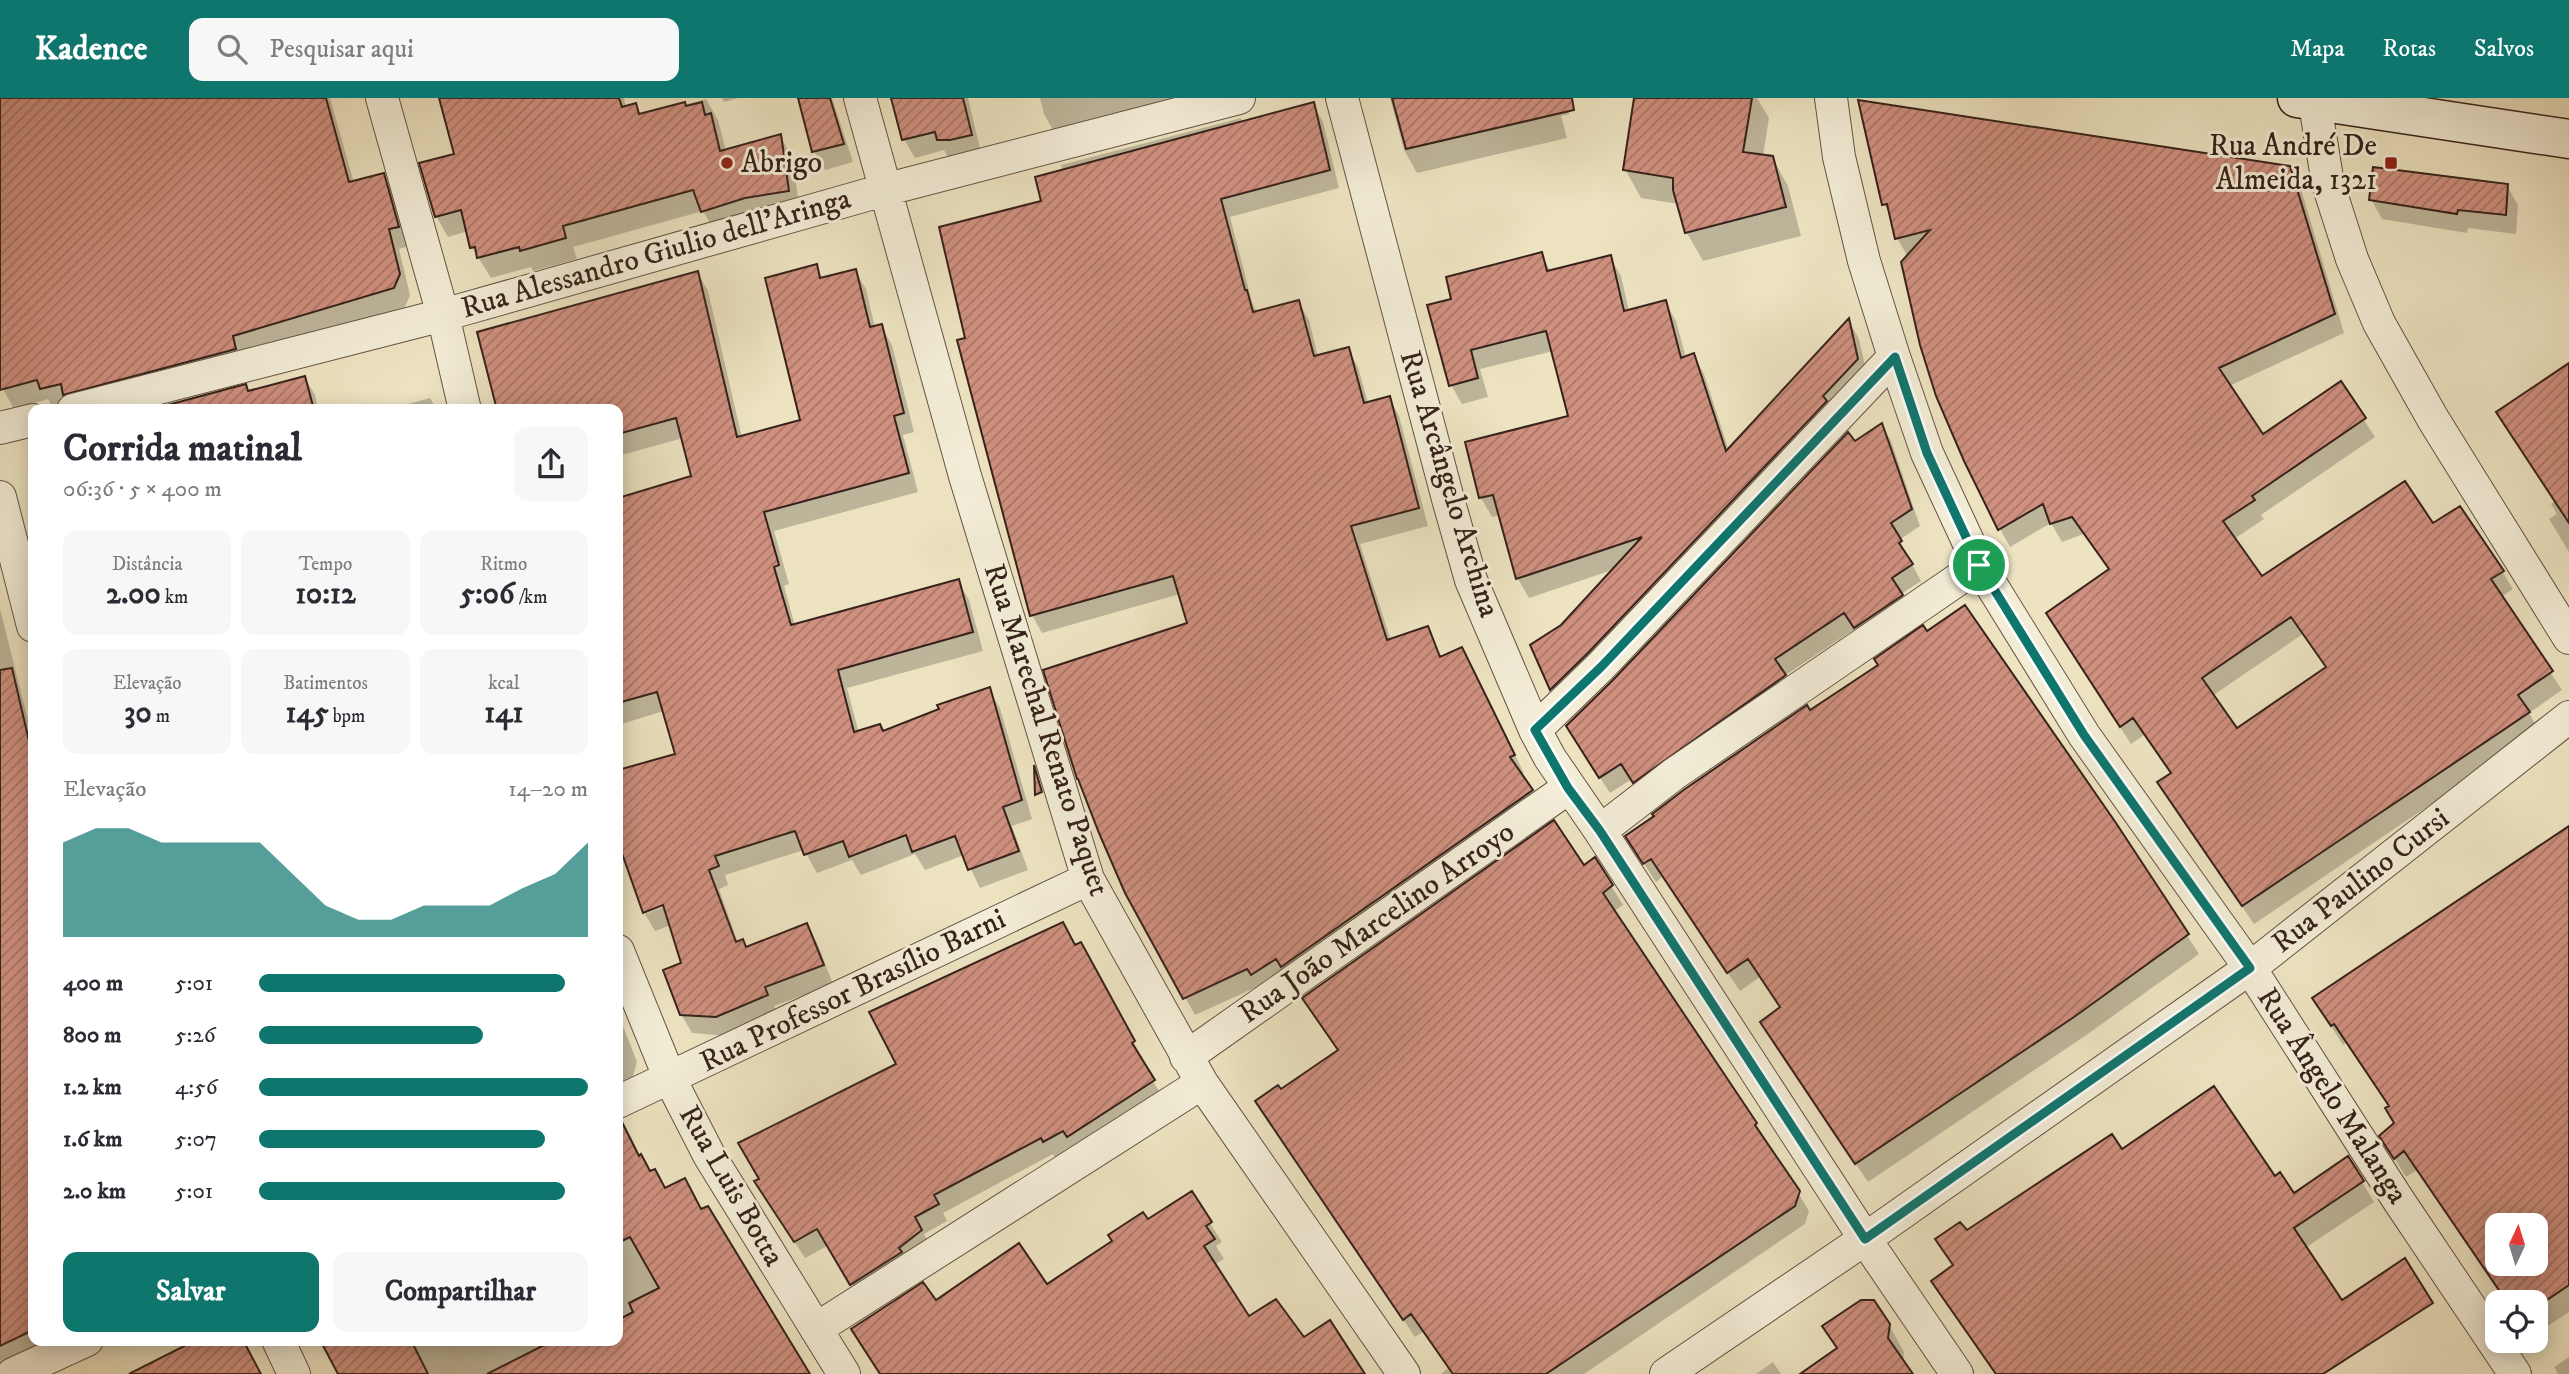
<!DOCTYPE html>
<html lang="pt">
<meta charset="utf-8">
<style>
:root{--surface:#fff;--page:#f7f7f7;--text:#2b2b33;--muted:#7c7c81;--accent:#0f766e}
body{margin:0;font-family:"IM FELL DW Pica",serif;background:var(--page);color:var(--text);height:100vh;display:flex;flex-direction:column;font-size:26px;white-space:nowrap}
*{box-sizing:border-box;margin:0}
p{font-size:23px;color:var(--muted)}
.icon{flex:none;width:38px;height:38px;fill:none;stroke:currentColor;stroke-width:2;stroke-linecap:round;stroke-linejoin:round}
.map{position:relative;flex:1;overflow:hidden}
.sheet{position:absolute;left:28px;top:306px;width:595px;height:942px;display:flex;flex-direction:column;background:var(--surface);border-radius:14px;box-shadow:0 4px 18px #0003}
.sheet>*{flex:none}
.needle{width:46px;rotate:4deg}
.tools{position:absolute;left:2485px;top:1115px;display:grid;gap:14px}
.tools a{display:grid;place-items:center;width:63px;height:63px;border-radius:14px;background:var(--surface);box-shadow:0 4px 18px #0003;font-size:35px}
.pin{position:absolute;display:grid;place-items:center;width:60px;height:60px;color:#fff;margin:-30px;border:4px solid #fff;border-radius:50%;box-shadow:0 2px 7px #0007}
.round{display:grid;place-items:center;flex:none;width:74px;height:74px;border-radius:14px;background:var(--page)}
.overview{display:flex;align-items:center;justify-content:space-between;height:119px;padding:0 35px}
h1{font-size:38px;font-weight:700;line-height:52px}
.metrics{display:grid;grid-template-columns:repeat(3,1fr);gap:10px;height:119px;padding:7px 35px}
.metrics div{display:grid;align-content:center;border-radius:14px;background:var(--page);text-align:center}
.metrics b{font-size:30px;font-weight:700}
.metrics small{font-size:19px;font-weight:400}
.metrics p{font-size:19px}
.chart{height:196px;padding:14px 35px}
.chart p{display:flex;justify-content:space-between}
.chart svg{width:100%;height:126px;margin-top:7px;fill:var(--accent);opacity:.7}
.primary-button{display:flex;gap:14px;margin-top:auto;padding:14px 35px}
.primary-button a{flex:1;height:80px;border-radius:14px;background:var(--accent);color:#fff;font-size:28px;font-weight:700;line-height:80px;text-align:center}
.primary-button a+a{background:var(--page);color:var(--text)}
ul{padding:0 35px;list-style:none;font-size:23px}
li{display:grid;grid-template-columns:112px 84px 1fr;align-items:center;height:52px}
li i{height:18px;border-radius:9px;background:var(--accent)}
header{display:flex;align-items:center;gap:42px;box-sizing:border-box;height:98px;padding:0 35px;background:var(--accent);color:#fff}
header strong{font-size:33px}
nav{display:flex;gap:38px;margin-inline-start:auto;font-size:24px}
.search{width:490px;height:63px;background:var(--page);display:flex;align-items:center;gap:18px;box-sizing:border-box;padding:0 24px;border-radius:14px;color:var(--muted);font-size:26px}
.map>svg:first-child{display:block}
.shadow{fill:#0003;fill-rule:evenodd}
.building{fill:url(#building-hatch);stroke:#36221b;stroke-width:2;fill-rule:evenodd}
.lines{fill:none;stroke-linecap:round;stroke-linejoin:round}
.street-casing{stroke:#645244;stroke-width:34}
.secondary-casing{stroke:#36221b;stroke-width:41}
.street{stroke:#f3edd7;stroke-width:32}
.secondary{stroke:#f3edd7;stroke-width:38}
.route-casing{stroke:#fff;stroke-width:14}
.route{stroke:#0f766e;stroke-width:9}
.poi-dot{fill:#8f2418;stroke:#f3edd7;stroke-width:2.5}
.labels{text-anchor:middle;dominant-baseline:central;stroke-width:6;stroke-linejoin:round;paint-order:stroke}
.poi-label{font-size:30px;fill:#36221b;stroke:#f3edd7;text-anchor:end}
.street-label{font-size:30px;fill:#36221b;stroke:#f3edd7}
</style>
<header>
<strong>Kadence</strong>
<div class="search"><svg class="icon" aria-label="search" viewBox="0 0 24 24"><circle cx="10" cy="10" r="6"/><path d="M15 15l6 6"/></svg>Pesquisar aqui</div>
<nav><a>Mapa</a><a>Rotas</a><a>Salvos</a></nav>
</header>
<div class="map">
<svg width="2569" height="1276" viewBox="0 0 2569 1276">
<defs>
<pattern id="building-hatch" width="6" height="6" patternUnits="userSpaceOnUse" patternTransform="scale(1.75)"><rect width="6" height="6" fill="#cf907f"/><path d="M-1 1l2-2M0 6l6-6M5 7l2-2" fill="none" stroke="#a97567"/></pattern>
</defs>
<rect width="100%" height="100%" fill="#ede3c1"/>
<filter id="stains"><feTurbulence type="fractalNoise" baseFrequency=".00286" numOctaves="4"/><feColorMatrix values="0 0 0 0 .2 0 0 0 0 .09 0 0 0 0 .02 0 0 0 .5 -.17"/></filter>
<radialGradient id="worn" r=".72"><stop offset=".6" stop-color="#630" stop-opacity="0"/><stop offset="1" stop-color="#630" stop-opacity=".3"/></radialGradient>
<path class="shadow" d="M 0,0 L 330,0 L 354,85 L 383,77 L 394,97 L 409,148 L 399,151 L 410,197 L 405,209 L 166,281 L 53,310 L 48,301 L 14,311 L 3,291 L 0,280 Z
M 440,0 L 624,0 L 626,10 L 635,7 L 641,18 L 706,1 L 718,22 L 726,53 L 780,38 L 792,59 L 800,113 L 715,134 L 703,113 L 573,149 L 577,161 L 533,173 L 531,169 L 491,180 L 472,149 L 468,133 L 448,139 L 436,118 L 456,57 Z
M 722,0 L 738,0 L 724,4 Z
M 800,0 L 832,0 L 853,64 L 825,72 L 814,53 Z
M 903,0 L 968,0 L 981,55 L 949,61 L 944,52 L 915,60 L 904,41 Z
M 1040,0 L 1242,0 L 1062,48 L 1044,16 Z
M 1390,0 L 1565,0 L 1569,16 L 1561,18 L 1567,40 L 1417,75 L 1404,52 Z
M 1636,0 L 1757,0 L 1769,20 L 1763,58 L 1772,59 L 1788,88 L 1801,138 L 1703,163 L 1687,135 L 1679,106 L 1641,100 L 1625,71 Z
M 1313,6 L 1323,24 L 1339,90 L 1230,119 L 1252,204 L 1257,215 L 1298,204 L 1309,222 L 1318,259 L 1348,251 L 1358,269 L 1368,305 L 1389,300 L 1399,318 L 1428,428 L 1360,446 L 1391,543 L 1428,530 L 1442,560 L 1462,551 L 1524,675 L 1520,677 L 1541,711 L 1259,888 L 1195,917 L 1127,794 L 1189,527 L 1180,496 L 1042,535 L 1032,517 L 967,241 L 1043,104 L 1063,73 L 1061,67 L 1241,20 L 1243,25 Z
M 2289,69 L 2300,88 L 2344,235 L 2229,288 L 2263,339 L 2340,285 L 2375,339 L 2261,417 L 2264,421 L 2234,441 L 2261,480 L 2433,427 L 2502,473 L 2513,491 L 2501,499 L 2562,592 L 2529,615 L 2539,633 L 2254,826 L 2170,703 L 2172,676 L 2144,637 L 2131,646 L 2058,533 L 2110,473 L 2084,436 L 2062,444 L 2051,425 L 2010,449 L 2000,431 L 1938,297 L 1908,159 L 1897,140 L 1892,121 L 1884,106 ZM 2303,536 L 2327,570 L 2236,632 L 2212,598 Z
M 2507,88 L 2518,107 L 2516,136 L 2468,130 L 2467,135 L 2382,121 L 2371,101 Z
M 1541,156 L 1551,174 L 1610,159 L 1621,178 L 1629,213 L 1665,204 L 1676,223 L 1686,260 L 1693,257 L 1704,276 L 1729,353 L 1849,223 L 1859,241 L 1868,281 L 1562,610 L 1532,548 L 1562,528 L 1615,471 L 1529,500 L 1518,481 L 1500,417 L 1492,419 L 1481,400 L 1467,346 L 1571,319 L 1553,253 L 1480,271 L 1488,299 L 1462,306 L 1451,287 L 1453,202 Z
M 816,168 L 823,181 L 855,173 L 866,191 L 875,230 L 881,228 L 892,247 L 914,334 L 903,337 L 918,394 L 774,433 L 789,486 L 784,488 L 795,528 L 958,483 L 969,502 L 983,553 L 847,590 L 859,635 L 883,635 L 989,592 L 1000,610 L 1032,721 L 1012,728 L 1028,772 L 980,790 L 964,757 L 925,772 L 915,756 L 861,777 L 852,762 L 817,775 L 804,752 L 725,777 L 728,787 L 719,791 L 738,845 L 747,850 L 806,827 L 817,845 L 833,886 L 774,908 L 777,916 L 727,938 L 692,935 L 681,916 L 683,866 L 671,827 L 655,833 L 645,816 L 672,806 L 670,803 L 645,812 L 645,815 L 618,739 L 618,674 L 677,657 L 664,613 L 618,627 L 618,402 L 693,380 L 683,340 L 618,358 L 618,312 L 698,175 L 708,193 L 742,340 L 802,323 Z
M 2569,267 L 2569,454 L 2549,421 L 2557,416 L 2551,406 L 2555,403 L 2498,315 Z
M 305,280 L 315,297 L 318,312 L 172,312 Z
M 430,300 L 437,312 L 386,312 Z
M 1882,327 L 1891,343 L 1920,428 L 1899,442 L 1921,483 L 1901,496 L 1911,514 L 1865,546 L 1855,531 L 1784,578 L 1794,594 L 1643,700 L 1632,681 L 1610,695 L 1577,645 L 1854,345 Z
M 0,511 L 33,642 L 33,1242 L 62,1242 L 0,1271 Z
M 1809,614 L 2115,726 L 2199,856 L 2085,938 L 1868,1084 L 1773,943 L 1781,911 L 1760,879 L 1740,893 L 1662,779 L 1656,784 L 1639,758 Z
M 2569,730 L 2569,1214 L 2536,1236 L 2536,1204 L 2507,1204 L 2417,1072 L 2406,1079 L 2393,1058 L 2396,1026 L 2390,1009 L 2347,944 L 2343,947 L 2314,901 ZM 2497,1127 L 2536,1127 L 2536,1166 L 2497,1166 Z
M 1595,762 L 1623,807 L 1614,813 L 1756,1026 L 1809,1113 L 1805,1126 L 1584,1276 L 1441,1276 L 1448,1270 L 1423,1234 L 1415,1239 L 1268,1022 L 1281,993 L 1339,954 L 1315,919 Z
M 1075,849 L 1090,864 L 1143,961 L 1141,963 L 1163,1000 L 1055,1060 L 1053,1056 L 943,1115 L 947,1123 L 924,1136 L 931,1150 L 862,1203 L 829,1147 L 805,1160 L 766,1101 L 898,966 Z
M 618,915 L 637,964 L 633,978 L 618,986 Z
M 632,1048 L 650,1075 L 665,1092 L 701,1113 L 710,1109 L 809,1276 L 340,1276 L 322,1242 L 618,1242 L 618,1056 Z
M 2122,1053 L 2275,1080 L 2294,1097 L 2348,1061 L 2374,1104 L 2305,1150 L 2275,1276 L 1995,1276 L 1945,1203 L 1954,1169 L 1937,1142 L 1967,1135 Z
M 1191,1095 L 1222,1144 L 1216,1148 L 1224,1161 L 1214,1167 L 1248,1220 L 1304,1242 L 1364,1276 L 881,1276 L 936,1205 L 1047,1189 Z
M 1889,1227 L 1904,1254 L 1903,1264 L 1911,1276 L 1803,1276 L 1838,1252 L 1824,1229 Z
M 180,1242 L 243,1242 L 261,1276 L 141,1276 L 185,1250 Z
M 2569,1259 L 2569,1276 L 2558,1276 L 2554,1269 Z
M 1773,1264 L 1781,1276 L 1756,1276 Z"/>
<path class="building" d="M 0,0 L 326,0 L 349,84 L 384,75 L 399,129 L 389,131 L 400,176 L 394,190 L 233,238 L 236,251 L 63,297 L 61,286 L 40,291 L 37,282 L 0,292 Z
M 439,0 L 619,0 L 622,9 L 636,5 L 639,16 L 685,4 L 686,8 L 702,4 L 705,17 L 711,15 L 720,53 L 781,36 L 789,93 L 745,100 L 701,114 L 693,92 L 563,128 L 566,140 L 520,153 L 519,149 L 477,160 L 475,149 L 470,150 L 461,112 L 435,119 L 419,65 L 454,56 Z
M 798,0 L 830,0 L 844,46 L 812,54 Z
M 891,0 L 963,0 L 972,37 L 950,42 L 937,42 L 935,34 L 902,42 Z
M 1392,0 L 1572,0 L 1574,12 L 1406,51 Z
M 1634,0 L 1752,0 L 1743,54 L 1773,58 L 1786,109 L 1685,135 L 1673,92 L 1673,80 L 1623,72 Z
M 1858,2 L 2290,68 L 2335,216 L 2219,270 L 2263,336 L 2341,283 L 2366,320 L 2252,398 L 2255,402 L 2223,423 L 2262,478 L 2405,383 L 2433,425 L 2460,408 L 2504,473 L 2491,481 L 2553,573 L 2518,597 L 2530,614 L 2242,808 L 2157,684 L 2171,675 L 2133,620 L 2120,629 L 2046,515 L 2109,471 L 2072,419 L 2050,426 L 2043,406 L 1998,432 L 1964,363 L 1936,298 L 1920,247 L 1901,164 L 1930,132 L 1895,141 L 1887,106 L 1882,107 ZM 2291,519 L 2326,569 L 2237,630 L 2202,580 Z
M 1314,4 L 1330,72 L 1221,101 L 1245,192 L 1247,192 L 1253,214 L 1299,202 L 1314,258 L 1349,249 L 1364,305 L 1390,298 L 1419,410 L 1351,428 L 1387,542 L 1428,528 L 1440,559 L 1462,549 L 1515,657 L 1510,659 L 1533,692 L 1281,869 L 1276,861 L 1251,877 L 1247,871 L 1183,901 L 1125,795 L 1099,735 L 1078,681 L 1077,681 L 1043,572 L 1187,525 L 1173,478 L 1030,518 L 957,242 L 965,240 L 939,129 L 1041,103 L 1035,79 Z
M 2373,69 L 2508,86 L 2506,117 L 2458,112 L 2457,116 L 2369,102 Z
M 1542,154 L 1547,173 L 1611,157 L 1624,213 L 1666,202 L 1681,260 L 1694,255 L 1726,353 L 1849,220 L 1858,261 L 1823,298 L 1827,303 L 1587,556 L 1550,592 L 1530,547 L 1561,527 L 1642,439 L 1516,481 L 1493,397 L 1479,400 L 1465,344 L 1568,318 L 1546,233 L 1471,252 L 1478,280 L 1449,288 L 1427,207 L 1451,201 L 1446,179 Z
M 817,166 L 820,180 L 856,171 L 870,229 L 882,226 L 904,315 L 894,318 L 909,375 L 764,414 L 779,467 L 774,469 L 791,527 L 959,481 L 973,534 L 838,572 L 854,634 L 880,626 L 883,633 L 939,611 L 937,607 L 990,589 L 1022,702 L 1003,709 L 1019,753 L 968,772 L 955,738 L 912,754 L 906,737 L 849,759 L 843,743 L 804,757 L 795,733 L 715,758 L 719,768 L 709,772 L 736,844 L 743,841 L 746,849 L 807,825 L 824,867 L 765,889 L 768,897 L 716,919 L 680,917 L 663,872 L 681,865 L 663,807 L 643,815 L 618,744 L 618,672 L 675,656 L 657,594 L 618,605 L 618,400 L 691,378 L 676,320 L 618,336 L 618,312 L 497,312 L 477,234 L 698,173 L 737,339 L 800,322 L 765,180 Z
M 2569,265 L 2569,425 L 2496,314 Z
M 305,278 L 314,312 L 149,312 L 246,286 L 248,293 Z
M 1882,325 L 1912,411 L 1891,425 L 1902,443 L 1899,445 L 1913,466 L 1892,480 L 1903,497 L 1854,530 L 1844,515 L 1775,561 L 1786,577 L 1633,685 L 1621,666 L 1599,680 L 1566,628 L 1613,582 L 1848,334 L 1855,343 Z
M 1965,507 L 2116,725 L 2189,836 L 2074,919 L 1855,1066 L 1760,924 L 1780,909 L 1748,861 L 1727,875 L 1651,761 L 1643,766 L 1625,738 L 1654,718 L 1652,716 L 1685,691 L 1807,607 L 1810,612 L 1878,567 L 1874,561 L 1923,527 L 1927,533 Z
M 12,570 L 33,660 L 33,1232 L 0,1248 L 0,572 Z
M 1034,667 L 1042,694 L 1035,697 Z
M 1554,722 L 1584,767 L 1595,759 L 1613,787 L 1603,795 L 1757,1025 L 1755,1027 L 1800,1093 L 1795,1108 L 1546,1276 L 1453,1276 L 1411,1216 L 1403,1222 L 1255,1003 L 1278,987 L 1281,991 L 1338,952 L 1302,900 Z
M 2569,728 L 2569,1187 L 2544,1204 L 2507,1204 L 2404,1053 L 2394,1061 L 2379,1038 L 2394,1025 L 2385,1010 L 2389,1008 L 2334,926 L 2331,928 L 2312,900 ZM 2497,1127 L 2536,1127 L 2536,1166 L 2497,1166 Z
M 1063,824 L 1075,847 L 1081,844 L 1135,943 L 1132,945 L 1155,982 L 1067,1039 L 1063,1033 L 1043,1044 L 1041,1040 L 934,1097 L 939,1106 L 915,1119 L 922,1132 L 899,1150 L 902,1154 L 850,1187 L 817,1131 L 794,1144 L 754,1083 L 759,1081 L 738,1045 L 896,966 L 869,914 Z
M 2214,988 L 2275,1078 L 2280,1074 L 2294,1095 L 2348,1058 L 2364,1083 L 2294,1130 L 2342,1202 L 2405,1160 L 2433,1205 L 2323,1276 L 1996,1276 L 1931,1183 L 1953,1167 L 1935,1141 L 1960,1124 L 1967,1132 L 2112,1036 L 2122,1051 Z
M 618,1022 L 621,1022 L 639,1058 L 641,1056 L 650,1073 L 655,1071 L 665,1090 L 685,1080 L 701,1111 L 708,1108 L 810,1276 L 487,1276 L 554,1242 L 618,1242 L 618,1222 L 633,1214 L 629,1205 L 659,1190 L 630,1139 L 618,1145 Z
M 1192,1093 L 1212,1124 L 1206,1128 L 1215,1141 L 1204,1148 L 1249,1218 L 1276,1201 L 1304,1239 L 1330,1222 L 1365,1276 L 880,1276 L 851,1231 L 923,1184 L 936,1202 L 1019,1145 L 1047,1186 L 1112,1143 L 1108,1137 L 1143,1114 L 1148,1121 Z
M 1861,1202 L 1874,1202 L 1890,1226 L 1888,1240 L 1913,1276 L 1800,1276 L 1837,1250 L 1822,1228 Z
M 196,1242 L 243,1242 L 261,1276 L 129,1276 Z
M 320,1242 L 411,1242 L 428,1276 L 338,1276 Z"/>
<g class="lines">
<g class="street-casing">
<path id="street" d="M 382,0 L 443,217 L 465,312
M 860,0 L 965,378 L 1088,781 L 1202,985 L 1404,1276
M 1342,0 L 1448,401 L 1471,482 L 1535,632 L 1550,660 L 1600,733 L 1865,1141 L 1957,1276
M 1831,0 L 1839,59 L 1864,163 L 1894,259 L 1927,355 L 1979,467 L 2084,637 L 2250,870 L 2397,1100 L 2515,1276
M 2314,0 L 2328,86 L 2352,161 L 2379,225 L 2433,321 L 2569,540
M 73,312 L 443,217 L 884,92 L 1239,0
M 0,330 L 33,322
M 0,399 L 33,528
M 1535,632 L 1600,569 L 1894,259
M 1600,733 L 1674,676 L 1979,467
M 618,853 L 670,981 L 709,1057 L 844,1276
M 1186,959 L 1568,690
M 618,1004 L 1088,781
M 816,1231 L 1202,985
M 278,1242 L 294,1276
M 13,1276 L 87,1242
M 1666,1276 L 1865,1141 L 2250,870 L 2569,619"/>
</g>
<g class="secondary-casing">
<path id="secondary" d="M 2297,0 L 2569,41"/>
</g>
<use href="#street" class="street"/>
<use href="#secondary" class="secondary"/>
</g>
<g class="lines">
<g class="route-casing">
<path id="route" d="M 1895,259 L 1927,355 L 1979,467 L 2084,637 L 2250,870 L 1865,1141 L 1600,733 L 1568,690 L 1535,632 L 1601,569 Z"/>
</g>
<use href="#route" class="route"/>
</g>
<g class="poi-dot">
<circle cx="727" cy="65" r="7"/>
<rect x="2384" y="58" width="14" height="14" rx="3.5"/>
</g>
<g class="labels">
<g class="poi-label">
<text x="2377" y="48">Rua André De<tspan x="2377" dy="34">Almeida, 1321</tspan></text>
<text x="741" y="65" text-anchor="start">Abrigo</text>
</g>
<g class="street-label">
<text transform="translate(656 156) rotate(-16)">Rua Alessandro Giulio dell'Aringa</text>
<text transform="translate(1449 386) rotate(73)">Rua Arcângelo Archina</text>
<text transform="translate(1046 632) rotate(72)">Rua Marechal Renato Paquet</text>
<text transform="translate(2361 783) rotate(-38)">Rua Paulino Cursi</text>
<text transform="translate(1377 825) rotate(-35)">Rua João Marcelino Arroyo</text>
<text transform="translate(853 893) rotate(-26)">Rua Professor Brasílio Barni</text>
<text transform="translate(2332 998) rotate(57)">Rua Ângelo Malanga</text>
<text transform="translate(731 1088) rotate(60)">Rua Luis Botta</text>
</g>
</g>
<rect width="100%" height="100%" filter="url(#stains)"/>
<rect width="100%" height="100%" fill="url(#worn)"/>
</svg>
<div class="tools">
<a><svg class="needle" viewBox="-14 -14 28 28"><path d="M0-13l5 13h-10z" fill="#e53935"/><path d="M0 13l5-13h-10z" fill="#7c7c81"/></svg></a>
<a><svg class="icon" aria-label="locate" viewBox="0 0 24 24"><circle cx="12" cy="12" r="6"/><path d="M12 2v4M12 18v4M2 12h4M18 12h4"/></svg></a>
</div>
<div class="pin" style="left:1979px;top:467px;background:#1e9e55"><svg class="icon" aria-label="arrive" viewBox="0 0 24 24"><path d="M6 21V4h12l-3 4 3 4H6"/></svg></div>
<section class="sheet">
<div class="overview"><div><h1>Corrida matinal</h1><p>06:36 · 5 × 400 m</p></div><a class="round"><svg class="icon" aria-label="share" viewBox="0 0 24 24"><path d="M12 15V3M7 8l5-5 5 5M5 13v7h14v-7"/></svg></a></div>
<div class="metrics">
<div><p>Distância</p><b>2.00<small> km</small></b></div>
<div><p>Tempo</p><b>10:12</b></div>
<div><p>Ritmo</p><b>5:06<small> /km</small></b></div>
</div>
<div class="metrics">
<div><p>Elevação</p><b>30<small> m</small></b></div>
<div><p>Batimentos</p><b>145<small> bpm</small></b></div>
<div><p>kcal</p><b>141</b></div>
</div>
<div class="chart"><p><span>Elevação</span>14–20 m</p>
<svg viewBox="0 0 160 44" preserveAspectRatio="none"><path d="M0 44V11L10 6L20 6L30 11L40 11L50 11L60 11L70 22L80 33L90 38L100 38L110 33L120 33L130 33L140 27L150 22L160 11V44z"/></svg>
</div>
<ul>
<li><b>400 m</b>5:01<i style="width:93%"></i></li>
<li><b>800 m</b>5:26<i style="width:68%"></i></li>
<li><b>1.2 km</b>4:56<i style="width:100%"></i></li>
<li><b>1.6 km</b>5:07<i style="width:87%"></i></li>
<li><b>2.0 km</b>5:01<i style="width:93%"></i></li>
</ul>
<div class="primary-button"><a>Salvar</a><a>Compartilhar</a></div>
</section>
</div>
